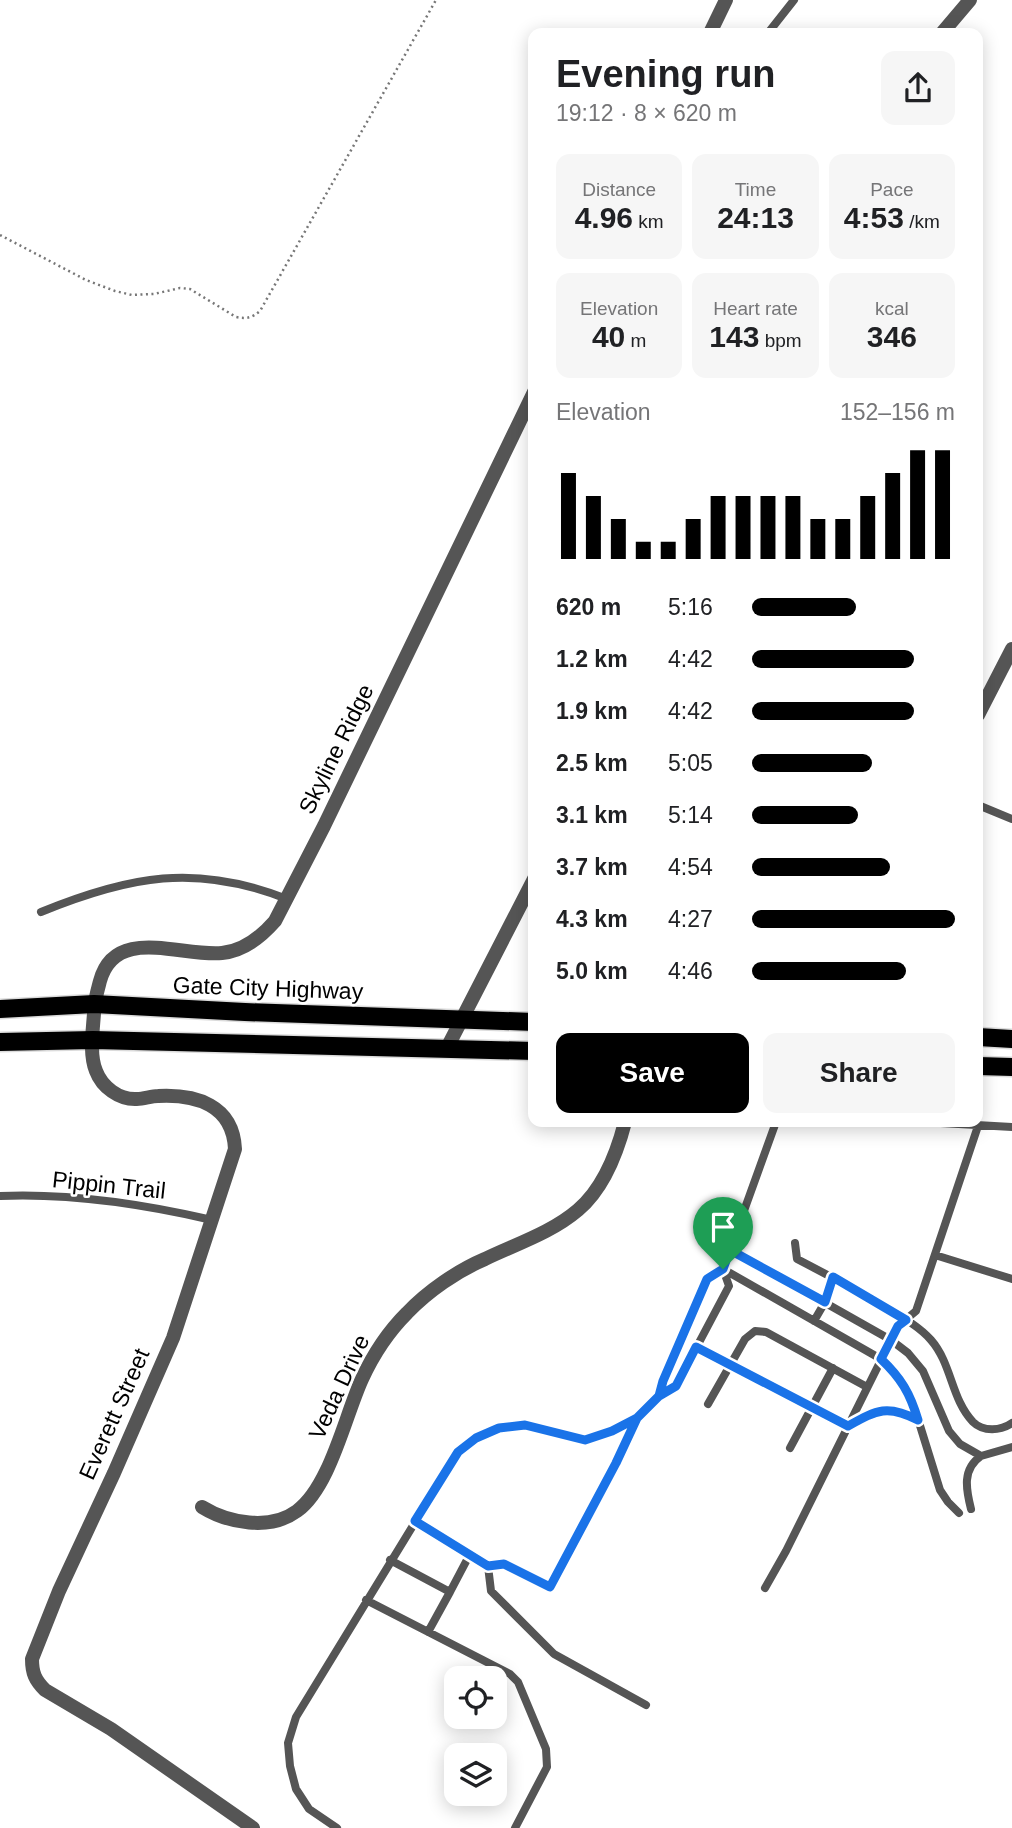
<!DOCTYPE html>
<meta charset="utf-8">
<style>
:root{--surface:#fff;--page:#f6f6f6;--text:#202124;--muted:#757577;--accent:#000}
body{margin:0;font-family:Helvetica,sans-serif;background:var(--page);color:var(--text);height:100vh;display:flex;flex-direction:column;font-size:26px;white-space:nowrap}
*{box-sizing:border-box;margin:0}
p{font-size:23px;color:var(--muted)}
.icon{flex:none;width:38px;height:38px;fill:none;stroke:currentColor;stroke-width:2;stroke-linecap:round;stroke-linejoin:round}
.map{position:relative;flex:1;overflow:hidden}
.drawer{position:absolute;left:528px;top:28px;width:455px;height:1099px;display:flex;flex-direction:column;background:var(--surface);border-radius:14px;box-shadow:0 4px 18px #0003}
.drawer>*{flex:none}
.buttons{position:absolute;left:444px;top:1666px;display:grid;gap:14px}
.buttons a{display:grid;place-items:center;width:63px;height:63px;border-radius:14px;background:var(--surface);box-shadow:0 4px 18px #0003;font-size:35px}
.pin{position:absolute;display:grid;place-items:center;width:60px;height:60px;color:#fff;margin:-72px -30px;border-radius:50% 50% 50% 0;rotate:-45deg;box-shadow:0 0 7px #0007}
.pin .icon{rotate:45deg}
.round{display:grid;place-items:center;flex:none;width:74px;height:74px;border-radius:14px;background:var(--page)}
.summary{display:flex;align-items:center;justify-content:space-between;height:119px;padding:0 28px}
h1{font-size:38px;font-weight:700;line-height:52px}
.stats{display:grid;grid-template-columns:repeat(3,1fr);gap:10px;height:119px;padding:7px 28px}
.stats div{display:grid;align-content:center;border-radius:14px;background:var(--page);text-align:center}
.stats b{font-size:30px;font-weight:700}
.stats small{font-size:19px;font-weight:400}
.stats p{font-size:19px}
.chart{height:196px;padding:14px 28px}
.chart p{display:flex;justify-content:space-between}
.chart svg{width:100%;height:126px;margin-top:7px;stroke:var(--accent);stroke-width:6}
.action{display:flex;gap:14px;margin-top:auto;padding:14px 28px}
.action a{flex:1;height:80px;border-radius:14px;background:var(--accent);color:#fff;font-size:28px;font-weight:700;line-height:80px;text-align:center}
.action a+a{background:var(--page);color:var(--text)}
ul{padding:0 28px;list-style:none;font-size:23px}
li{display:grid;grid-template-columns:112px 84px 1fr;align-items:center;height:52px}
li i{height:18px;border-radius:9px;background:var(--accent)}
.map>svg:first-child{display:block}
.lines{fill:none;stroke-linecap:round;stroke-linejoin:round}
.primary-casing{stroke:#dbdbdb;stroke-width:21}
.path{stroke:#777;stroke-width:2.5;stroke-dasharray:2 3.5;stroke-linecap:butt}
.service{stroke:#555;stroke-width:8}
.minor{stroke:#555;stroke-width:14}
.primary{stroke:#000;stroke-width:18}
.route-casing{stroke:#fff;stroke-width:14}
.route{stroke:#1a73e8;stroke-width:9}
.labels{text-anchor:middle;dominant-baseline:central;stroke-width:5;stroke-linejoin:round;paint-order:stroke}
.street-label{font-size:23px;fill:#000;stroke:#fff}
</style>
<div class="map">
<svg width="1012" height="1828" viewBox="0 0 1012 1828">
<rect width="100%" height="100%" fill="#fff"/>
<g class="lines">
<g class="primary-casing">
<path id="primary" d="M 0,1009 L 94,1004 L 245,1012 L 534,1022
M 978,1037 L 1012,1039
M 0,1042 L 93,1040 L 534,1051
M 978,1066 L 1012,1067"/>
</g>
<path class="path" d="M 0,235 L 86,280 L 115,291 L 132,295 L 154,294 L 180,288 L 190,289 L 236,317 C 246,319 252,318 260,311 L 436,0"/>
<path class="service" d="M 768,33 L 794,0
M 978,805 L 1012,819
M 41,912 C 129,876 196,863 287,899
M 923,1122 L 1012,1127
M 836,1123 L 839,1122
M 0,1196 C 71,1193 143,1204 212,1220
M 795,1243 L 797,1259 C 824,1273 851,1287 878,1303 C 896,1314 917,1324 931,1340 C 952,1364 951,1399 973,1422 C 983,1432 1001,1431 1012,1423
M 730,1249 L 891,1340 L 908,1353 L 923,1371 L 949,1431 L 960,1444 L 981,1456 L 1012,1447
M 935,1255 L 1012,1279
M 723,1269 L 881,1359 L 900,1377 L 913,1403 L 940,1490 L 948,1502 L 959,1513
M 814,1321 L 825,1302 L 833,1277
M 696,1347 L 848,1426 C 877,1410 887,1404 918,1420
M 659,1396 L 663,1381 L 707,1279 L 723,1269 L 776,1122
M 708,1404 L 745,1339 L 755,1331 L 766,1332 L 867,1387
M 790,1448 L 833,1368
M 971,1509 C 966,1489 962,1469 981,1456
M 415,1521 L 488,1566 L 504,1564 L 550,1587 L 616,1463 L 637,1418
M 390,1560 L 450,1592 L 428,1632
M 488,1566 L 491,1591 L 554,1654 L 646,1705
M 765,1588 L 786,1551 L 891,1340 L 898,1326 L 916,1311 L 978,1126
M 450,1592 L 470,1554
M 366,1600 L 510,1674 L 518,1682 L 546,1749 L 547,1767 L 515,1828
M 337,1828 L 309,1809 L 296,1789 L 290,1766 L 288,1743 L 296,1717 L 458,1452 L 476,1438 L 499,1428 L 525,1425 L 585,1440 L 613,1431 L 637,1418 L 659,1396 L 676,1386 L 729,1286 L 723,1269"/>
<path class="minor" d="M 710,33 L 726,0
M 942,33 L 970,0
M 978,715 L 1012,649
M 447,1048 L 534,879
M 202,1507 C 228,1523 270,1531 297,1511 C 330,1487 345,1416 362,1379 C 373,1355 388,1332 407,1313 C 428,1291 457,1271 485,1259 C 516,1244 551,1233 578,1210 C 604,1188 617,1153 625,1122
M 253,1828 L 111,1729 L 45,1690 C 35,1680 32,1673 32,1659 L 59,1591 L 114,1473 L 173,1338 L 235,1149 C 233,1105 196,1094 158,1096 C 151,1096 144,1099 137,1099 C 119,1100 102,1087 96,1071 C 89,1054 93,1030 94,1013 C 94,1002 97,992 100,981 C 115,925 181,957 222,953 C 244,951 261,937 275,921 L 324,826 L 534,392"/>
<use href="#primary" class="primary"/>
</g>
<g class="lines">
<g class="route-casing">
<path id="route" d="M 723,1269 L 707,1279 L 663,1381 L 659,1396 L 637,1418 L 612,1431 L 585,1440 L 525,1425 L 499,1428 L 476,1438 L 458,1452 L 415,1521 L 488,1566 L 504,1564 L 550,1587 L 616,1463 L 637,1418 L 659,1396 L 676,1386 L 696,1347 L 848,1426 C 877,1410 887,1404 918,1420 C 910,1393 901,1378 881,1359 L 898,1326 L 906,1320 L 833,1277 L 825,1302 L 730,1250 L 723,1269"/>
</g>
<use href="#route" class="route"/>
</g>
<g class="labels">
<g class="street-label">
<text transform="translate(336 749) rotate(-64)">Skyline Ridge</text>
<text transform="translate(268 988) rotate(2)">Gate City Highway</text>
<text transform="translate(109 1185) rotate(6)">Pippin Trail</text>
<text transform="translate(339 1387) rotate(-65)">Veda Drive</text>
<text transform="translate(114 1414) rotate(-66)">Everett Street</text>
</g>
</g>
</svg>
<div class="buttons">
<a><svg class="icon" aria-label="locate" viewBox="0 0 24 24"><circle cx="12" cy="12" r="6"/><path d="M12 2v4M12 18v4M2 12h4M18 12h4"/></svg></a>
<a><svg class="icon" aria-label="layers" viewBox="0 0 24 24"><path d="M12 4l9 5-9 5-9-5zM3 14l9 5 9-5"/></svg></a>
</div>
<div class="pin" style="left:723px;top:1269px;background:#1e9e55"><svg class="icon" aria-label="arrive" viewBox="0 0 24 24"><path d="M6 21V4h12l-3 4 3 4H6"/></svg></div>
<section class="drawer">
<div class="summary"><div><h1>Evening run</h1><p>19:12 · 8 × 620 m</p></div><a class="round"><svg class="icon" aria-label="share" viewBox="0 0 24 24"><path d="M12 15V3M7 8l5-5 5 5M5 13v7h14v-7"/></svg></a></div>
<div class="stats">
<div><p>Distance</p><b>4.96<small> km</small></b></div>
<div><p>Time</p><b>24:13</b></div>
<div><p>Pace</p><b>4:53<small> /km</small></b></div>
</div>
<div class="stats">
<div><p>Elevation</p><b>40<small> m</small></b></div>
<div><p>Heart rate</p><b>143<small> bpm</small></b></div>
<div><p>kcal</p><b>346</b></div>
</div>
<div class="chart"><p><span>Elevation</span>152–156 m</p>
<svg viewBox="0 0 160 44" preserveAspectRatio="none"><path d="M5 44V14M15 44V22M25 44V30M35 44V38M45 44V38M55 44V30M65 44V22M75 44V22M85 44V22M95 44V22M105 44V30M115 44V30M125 44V22M135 44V14M145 44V6M155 44V6"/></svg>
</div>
<ul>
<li><b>620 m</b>5:16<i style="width:51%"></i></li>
<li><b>1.2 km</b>4:42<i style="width:80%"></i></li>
<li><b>1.9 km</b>4:42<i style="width:80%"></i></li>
<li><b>2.5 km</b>5:05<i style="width:59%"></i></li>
<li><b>3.1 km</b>5:14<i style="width:52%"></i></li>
<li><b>3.7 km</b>4:54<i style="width:68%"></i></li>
<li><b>4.3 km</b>4:27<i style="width:100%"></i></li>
<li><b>5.0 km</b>4:46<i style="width:76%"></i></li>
</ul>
<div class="action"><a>Save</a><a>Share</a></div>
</section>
</div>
